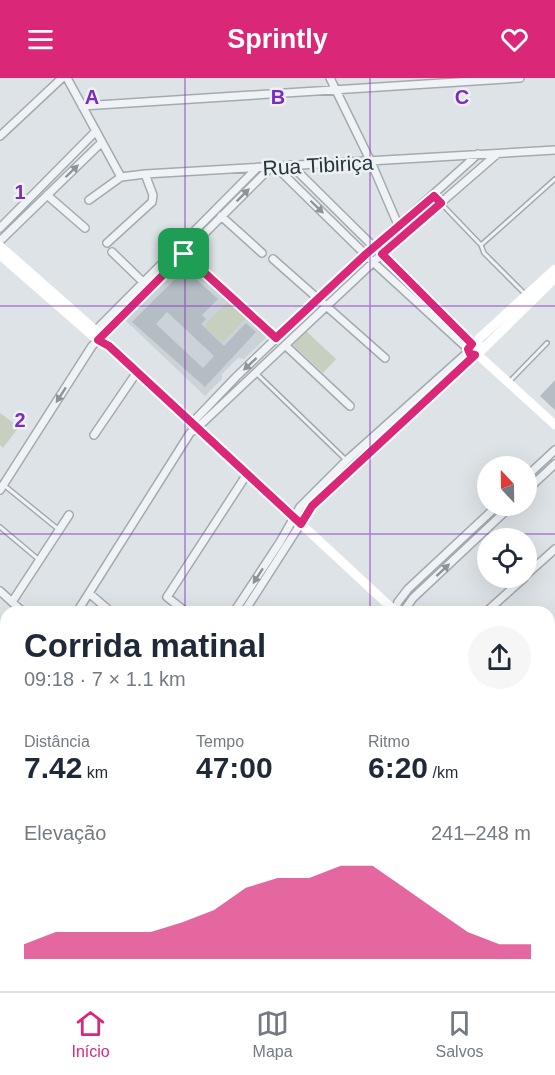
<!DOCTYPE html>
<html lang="pt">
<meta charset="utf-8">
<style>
:root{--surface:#fff;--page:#f6f6f7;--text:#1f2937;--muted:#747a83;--line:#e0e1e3;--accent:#db2777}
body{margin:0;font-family:Arial,sans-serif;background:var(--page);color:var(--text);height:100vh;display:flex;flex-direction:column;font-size:22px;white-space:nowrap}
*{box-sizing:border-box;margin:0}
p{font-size:20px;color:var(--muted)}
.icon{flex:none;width:33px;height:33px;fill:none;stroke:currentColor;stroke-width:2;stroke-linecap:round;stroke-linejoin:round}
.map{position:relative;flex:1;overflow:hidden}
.drawer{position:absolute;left:0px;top:528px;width:555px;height:386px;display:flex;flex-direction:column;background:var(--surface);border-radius:18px 18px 0 0;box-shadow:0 6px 24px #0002}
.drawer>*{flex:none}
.needle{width:39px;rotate:338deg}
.buttons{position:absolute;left:477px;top:378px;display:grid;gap:12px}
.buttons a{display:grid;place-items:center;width:60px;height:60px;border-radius:50%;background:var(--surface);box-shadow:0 6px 24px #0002;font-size:30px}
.pin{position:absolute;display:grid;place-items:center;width:51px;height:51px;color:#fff;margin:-26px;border-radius:12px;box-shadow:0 3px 9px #0006}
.round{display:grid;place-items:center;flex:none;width:63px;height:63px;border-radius:32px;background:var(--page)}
.summary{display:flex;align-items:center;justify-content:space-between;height:102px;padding:0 24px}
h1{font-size:33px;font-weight:600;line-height:45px}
.stats{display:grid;grid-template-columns:repeat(3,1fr);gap:9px;height:102px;padding:6px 24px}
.stats div{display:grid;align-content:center}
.stats b{font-size:30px;font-weight:600}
.stats small{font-size:16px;font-weight:400}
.stats p{font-size:16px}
.chart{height:168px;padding:12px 24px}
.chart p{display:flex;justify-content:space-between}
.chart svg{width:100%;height:108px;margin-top:6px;fill:var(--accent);opacity:.7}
header{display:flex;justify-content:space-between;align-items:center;height:78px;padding:0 24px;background:var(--accent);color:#fff;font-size:27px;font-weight:600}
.dock{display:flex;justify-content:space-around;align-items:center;height:84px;border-top:2px solid var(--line);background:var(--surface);font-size:16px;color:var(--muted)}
.dock a{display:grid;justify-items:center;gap:3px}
.dock .selected{color:var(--accent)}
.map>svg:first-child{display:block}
.built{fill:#cbd3d8}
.green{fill:#c7d0be}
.building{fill:#b4bdc3;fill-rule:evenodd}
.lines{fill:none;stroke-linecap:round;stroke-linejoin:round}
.lane-casing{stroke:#a3abb0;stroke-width:6}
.street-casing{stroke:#a3abb0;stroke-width:10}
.lane{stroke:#eff3f5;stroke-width:3}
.street{stroke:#eff3f5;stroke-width:7}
.secondary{stroke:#fff;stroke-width:9}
.oneway{fill:#8b9498}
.route-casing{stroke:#fff;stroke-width:12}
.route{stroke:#db2777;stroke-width:8}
.grid{fill:none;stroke:#7b2cbf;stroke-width:1.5;stroke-opacity:0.55}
.labels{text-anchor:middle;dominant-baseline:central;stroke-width:5;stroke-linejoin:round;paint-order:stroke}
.street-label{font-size:21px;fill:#27343c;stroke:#ecf1f4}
.grid-label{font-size:20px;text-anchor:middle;font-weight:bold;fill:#7b2cbf;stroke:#ecf1f4;stroke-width:5;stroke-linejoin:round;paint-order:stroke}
</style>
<header><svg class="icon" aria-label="menu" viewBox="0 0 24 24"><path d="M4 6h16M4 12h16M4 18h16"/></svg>Sprintly<svg class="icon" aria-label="heart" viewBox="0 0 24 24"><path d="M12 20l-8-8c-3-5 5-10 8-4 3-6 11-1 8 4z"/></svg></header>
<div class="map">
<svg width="555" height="913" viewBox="0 0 555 913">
<rect width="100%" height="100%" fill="#dde3e6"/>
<path class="built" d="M 187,179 L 270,256 L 244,281 L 238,280 L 222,296 L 222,301 L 205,318 L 124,241 Z"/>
<path class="green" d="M 230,221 L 248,238 L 222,265 L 204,248 Z
M 306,253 L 336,281 L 323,295 L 293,267 Z
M 0,335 L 19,349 L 3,370 L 0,367 Z"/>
<path class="building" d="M 181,190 L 184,190 L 218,221 L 202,237 L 206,241 L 201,246 L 224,268 L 246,245 L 256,254 L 205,309 L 132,244 L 176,200 ZM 167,234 L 214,278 L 203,290 L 156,246 Z
M 555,302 L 555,332 L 540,318 Z
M 0,545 L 6,550 L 6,589 L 0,584 Z"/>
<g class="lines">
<g class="lane-casing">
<path id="lane" d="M 434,118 L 481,167 L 484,175 L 524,215
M 481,167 L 555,101
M 257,296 L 345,381
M 509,304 L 547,265
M 5,408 L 58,451
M 0,449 L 38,481"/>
</g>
<g class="street-casing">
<path id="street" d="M 67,0 L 121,99
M 330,0 L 371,84 L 399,149
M 82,28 L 520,0
M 0,58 L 62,0
M 291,87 L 472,266
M 275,88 L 373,184 L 468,271
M 47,117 L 85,150
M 89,122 L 121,99 L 145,96 L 555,72
M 221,138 L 262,175
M 0,150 L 95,54
M 0,163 L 101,65
M 107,165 L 152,124 L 153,117 L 145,96
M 112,174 L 143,204
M 184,176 L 276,260
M 273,181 L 385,280
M 94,254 L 257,90
M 285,267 L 350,328
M 191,346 L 236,299 L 318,220 L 478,76
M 94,357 L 137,294
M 526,399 L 555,372
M 0,412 L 92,268 L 271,89
M 526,413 L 555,386
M 526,497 L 555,471
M 0,513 L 23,534
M 89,515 L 111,534
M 12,524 L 69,437
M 77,534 L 190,355 L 197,350 L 382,176 L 497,76
M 186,534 L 167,519 L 247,396
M 234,534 L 280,464 L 300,429 L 346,383 L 469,273
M 244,534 L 312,428 L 475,277
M 394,534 L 398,524 L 408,511 L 497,428
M 403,534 L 413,520 L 511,428
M 486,534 L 524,500
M 549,567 L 555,561
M 549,585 L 555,579
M 0,646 L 6,636
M 0,666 L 6,656
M 0,735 L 6,740
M 549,760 L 555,762
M 0,800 L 6,791
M 0,839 L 6,845
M 74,908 L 80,913
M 425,908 L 431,913
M 448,908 L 453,913
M 147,913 L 151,908
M 160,913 L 164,908
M 237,913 L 240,908
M 312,913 L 316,908
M 324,913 L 328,908
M 400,913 L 405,908"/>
</g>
<use href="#lane" class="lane"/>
<use href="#street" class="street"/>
<path class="secondary" d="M 0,168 L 102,258 L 109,268 L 396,534
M 0,177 L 94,259
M 474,265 L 555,191
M 480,272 L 480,268 L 475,265 L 470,267 L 468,271 L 472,276 L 479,275 L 555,200
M 477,276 L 555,347
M 549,670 L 555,676
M 549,685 L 555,691"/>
</g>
<defs><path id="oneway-solid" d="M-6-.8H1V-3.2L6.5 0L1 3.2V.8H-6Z" transform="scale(1.5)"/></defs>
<g class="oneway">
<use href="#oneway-solid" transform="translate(72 93) rotate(-44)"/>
<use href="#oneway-solid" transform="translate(243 117) rotate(-45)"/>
<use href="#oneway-solid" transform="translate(317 129) rotate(44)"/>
<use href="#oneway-solid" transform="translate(250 286) rotate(137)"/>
<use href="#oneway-solid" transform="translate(61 317) rotate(123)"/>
<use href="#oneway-solid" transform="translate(443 492) rotate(-43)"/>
<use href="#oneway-solid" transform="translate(258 498) rotate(123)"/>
</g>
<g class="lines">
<g class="route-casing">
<path id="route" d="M 434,118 L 441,125 L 382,176 L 472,266 L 468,271 L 470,276 L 475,277 L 312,428 L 301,446 L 109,268 L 98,262 L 184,176 L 276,260 L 366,176 Z"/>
</g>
<use href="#route" class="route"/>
</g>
<path class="grid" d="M 185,0 L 185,534M 370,0 L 370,534M 0,228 L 555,228M 0,456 L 555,456M 0,685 L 6,685M 549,685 L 555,685M 185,908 L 185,913M 370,908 L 370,913"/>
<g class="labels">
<g class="street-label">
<text transform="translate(318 87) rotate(-3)">Rua Tibiriça</text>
</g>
</g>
<g class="grid-label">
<text x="92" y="26">A</text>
<text x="278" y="26">B</text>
<text x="462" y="26">C</text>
<text x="20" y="121">1</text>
<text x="20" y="349">2</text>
</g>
</svg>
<div class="buttons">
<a><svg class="needle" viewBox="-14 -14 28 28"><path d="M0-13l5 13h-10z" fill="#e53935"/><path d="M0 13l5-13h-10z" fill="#747a83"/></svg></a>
<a><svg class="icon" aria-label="locate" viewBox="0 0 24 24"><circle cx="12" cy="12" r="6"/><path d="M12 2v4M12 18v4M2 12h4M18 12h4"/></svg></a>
</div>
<div class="pin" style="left:184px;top:176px;background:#1e9e55"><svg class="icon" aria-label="arrive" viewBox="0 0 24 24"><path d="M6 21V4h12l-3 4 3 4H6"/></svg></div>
<section class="drawer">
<div class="summary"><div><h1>Corrida matinal</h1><p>09:18 · 7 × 1.1 km</p></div><a class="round"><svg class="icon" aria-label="share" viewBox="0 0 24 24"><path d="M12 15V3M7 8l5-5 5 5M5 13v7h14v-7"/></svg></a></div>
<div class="stats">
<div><p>Distância</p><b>7.42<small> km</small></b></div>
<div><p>Tempo</p><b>47:00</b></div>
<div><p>Ritmo</p><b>6:20<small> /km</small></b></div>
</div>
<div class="chart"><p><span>Elevação</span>241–248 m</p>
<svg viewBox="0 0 160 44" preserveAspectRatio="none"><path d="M0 44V38L10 33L20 33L30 33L40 33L50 29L60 24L70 15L80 11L90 11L100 6L110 6L120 15L130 24L140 33L150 38L160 38V44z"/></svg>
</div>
</section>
</div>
<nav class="dock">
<a class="selected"><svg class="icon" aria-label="home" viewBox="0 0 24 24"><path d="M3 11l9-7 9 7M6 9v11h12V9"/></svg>Início</a>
<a><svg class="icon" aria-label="map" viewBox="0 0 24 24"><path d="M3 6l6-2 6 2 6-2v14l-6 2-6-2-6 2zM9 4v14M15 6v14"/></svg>Mapa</a>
<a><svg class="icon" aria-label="saved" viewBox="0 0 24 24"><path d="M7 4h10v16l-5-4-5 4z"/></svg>Salvos</a>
</nav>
